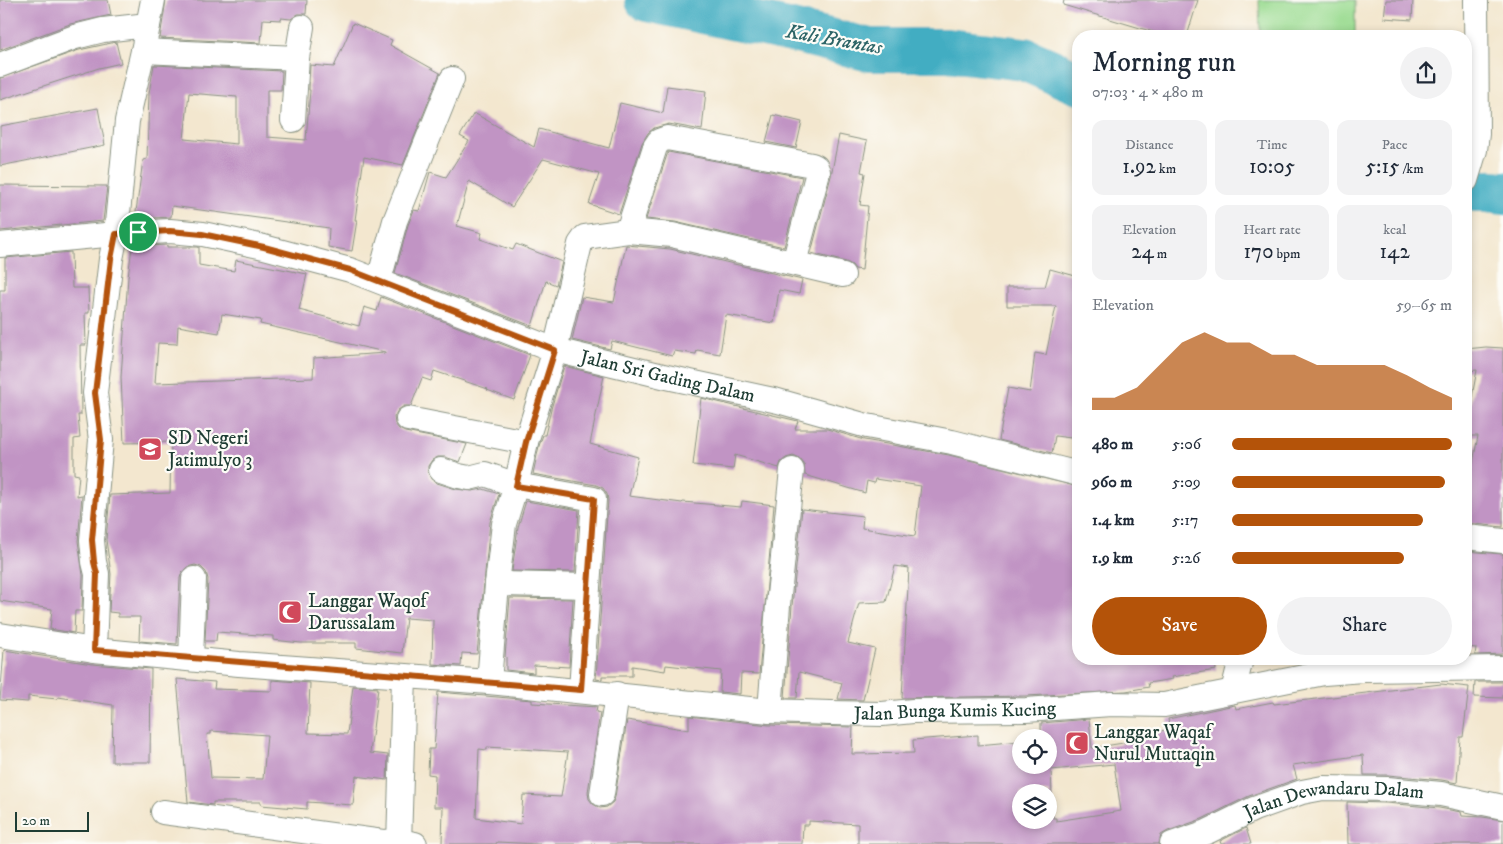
<!DOCTYPE html>
<meta charset="utf-8">
<style>
:root{--surface:#fff;--page:#f2f2f3;--text:#1f2937;--muted:#747a83;--accent:#b45309}
body{margin:0;font-family:"IM FELL DW Pica",serif;background:var(--page);color:var(--text);height:100vh;display:flex;flex-direction:column;font-size:19px;white-space:nowrap}
*{box-sizing:border-box;margin:0}
p{font-size:16px;color:var(--muted)}
.icon{flex:none;width:28px;height:28px;fill:none;stroke:currentColor;stroke-width:2;stroke-linecap:round;stroke-linejoin:round}
.map{position:relative;flex:1;overflow:hidden}
.details{position:absolute;left:1072px;top:30px;width:400px;height:635px;display:flex;flex-direction:column;background:var(--surface);border-radius:20px;box-shadow:0 2px 8px #0003}
.details>*{flex:none}
.controls{position:absolute;left:1012px;top:729px;display:grid;gap:10px}
.controls a{display:grid;place-items:center;width:45px;height:45px;border-radius:50%;background:var(--surface);box-shadow:0 2px 8px #0003;font-size:25px}
.scale{position:absolute;left:15px;bottom:12px;width:74px;box-sizing:border-box;padding-left:5px;border:2px solid #1f3d34;border-top:0;font-size:14px;line-height:18px;white-space:nowrap;color:#1f3d34;-webkit-text-stroke:4px #fdfcf7;paint-order:stroke}
.pin{position:absolute;display:grid;place-items:center;width:42px;height:42px;color:#fff;margin:-21px;border:2px solid #fff;border-radius:50%;box-shadow:0 1px 5px #0007}
.round{display:grid;place-items:center;flex:none;width:52px;height:52px;border-radius:26px;background:var(--page)}
.head{display:flex;align-items:center;justify-content:space-between;height:85px;padding:0 20px}
h1{font-size:28px;font-weight:600;line-height:38px}
.figures{display:grid;grid-template-columns:repeat(3,1fr);gap:8px;height:85px;padding:5px 20px}
.figures div{display:grid;align-content:center;border-radius:12px;background:var(--page);text-align:center}
.figures b{font-size:21px;font-weight:600}
.figures small{font-size:14px;font-weight:400}
.figures p{font-size:14px}
.chart{height:140px;padding:10px 20px}
.chart p{display:flex;justify-content:space-between}
.chart svg{width:100%;height:90px;margin-top:5px;fill:var(--accent);opacity:.7}
.cta{display:flex;gap:10px;margin-top:auto;padding:10px 20px}
.cta a{flex:1;height:58px;border-radius:30px;background:var(--accent);color:#fff;font-size:20px;font-weight:600;line-height:58px;text-align:center}
.cta a+a{background:var(--page);color:var(--text)}
ul{padding:0 20px;list-style:none;font-size:16px}
li{display:grid;grid-template-columns:80px 60px 1fr;align-items:center;height:38px}
li i{height:12px;border-radius:6px;background:var(--accent)}
.map>svg:first-child{display:block}
.green{fill:#9bdc92;stroke:#5d8c63}
.lines{fill:none;stroke-linecap:round;stroke-linejoin:round}
.river{stroke:#43adc2;stroke-width:44}
.building{fill:#c194c4;fill-rule:evenodd}
.street-casing{stroke:#899282;stroke-width:26}
.street{stroke:#fff;stroke-width:24}
.route-casing{stroke:#fff;stroke-width:10}
.route{stroke:#b45309;stroke-width:6}
.labels{text-anchor:middle;dominant-baseline:central;stroke-width:4.5;stroke-linejoin:round;paint-order:stroke}
.street-label{font-size:19px;fill:#1f3d34;stroke:#fdfcf7}
.poi-label{font-size:19px;fill:#1f3d34;stroke:#fdfcf7;text-anchor:start}
.water-label{font-size:20px;font-style:italic;fill:#2c6466;stroke:#fdfcf7}
</style>
<div class="map">
<svg width="1503" height="844" viewBox="0 0 1503 844">
<rect width="100%" height="100%" fill="#fdfcf7"/>
<filter id="ink" filterUnits="userSpaceOnUse"><feTurbulence type="fractalNoise" baseFrequency=".02" numOctaves="2"/><feDisplacementMap in="SourceGraphic" scale="10" xChannelSelector="R" yChannelSelector="G"/><feConvolveMatrix kernelMatrix="1 2 1 2 8 2 1 2 1" color-interpolation-filters="sRGB"/></filter>
<filter id="wash" filterUnits="userSpaceOnUse"><feTurbulence type="fractalNoise" baseFrequency=".0096" numOctaves="4" result="noise"/><feDisplacementMap in="SourceGraphic" scale="20" xChannelSelector="R" yChannelSelector="G"/><feGaussianBlur stdDeviation="1.12" result="paint"/><feColorMatrix in="noise" values="0 0 0 0 0 0 0 0 0 0 0 0 0 0 0 0 0 1.4 0 .05"/><feComposite in="paint" operator="in"/></filter>
<g filter="url(#wash)">
<rect width="100%" height="100%" fill="#f3e7cf"/>
<path class="green" d="M 1259,0 L 1355,0 L 1355,36 L 1260,36 Z"/>
<g class="lines">
<path class="river" d="M 647,0 L 797,32 L 870,50 L 947,50 L 1024,59 L 1079,83
M 1466,189 L 1503,193"/>
</g>
<g id="blocks">
<path class="building" d="M 0,0 L 108,0 L 111,15 L 70,24 L 0,50 Z
M 166,0 L 307,0 L 306,14 L 298,14 L 291,19 L 281,18 L 281,20 L 263,19 L 261,43 L 160,38 Z
M 1064,0 L 1198,0 L 1187,36 L 1167,36 L 1063,5 Z
M 1386,0 L 1413,0 L 1412,20 L 1384,18 Z
M 353,23 L 392,40 L 390,45 L 440,73 L 403,165 L 364,157 L 355,220 L 357,220 L 352,251 L 328,247 L 329,228 L 172,206 L 171,217 L 135,219 L 143,160 L 147,159 L 149,93 L 154,65 L 282,71 L 281,90 L 267,90 L 267,137 L 306,140 L 310,90 L 309,90 L 310,65 L 334,67 ZM 189,93 L 237,97 L 237,144 L 184,139 Z
M 116,42 L 121,63 L 99,68 L 0,100 L 0,78 L 79,50 Z
M 667,86 L 706,91 L 702,130 L 669,124 L 654,128 L 648,133 L 642,143 L 619,214 L 589,204 L 599,174 L 543,159 L 512,207 L 469,181 L 457,226 L 482,233 L 480,239 L 513,250 L 516,244 L 562,262 L 556,285 L 546,281 L 532,326 L 395,273 L 408,225 L 414,210 L 419,211 L 430,172 L 446,177 L 469,141 L 460,136 L 474,113 L 534,147 L 539,129 L 609,148 L 620,103 L 663,113 Z
M 98,108 L 105,145 L 0,166 L 0,126 Z
M 773,115 L 802,122 L 796,148 L 766,142 Z
M 839,135 L 867,141 L 861,172 L 865,173 L 860,205 L 868,206 L 862,270 L 855,269 L 852,265 L 846,262 L 811,253 L 831,176 Z
M 668,152 L 802,177 L 784,247 L 675,222 L 646,219 Z
M 0,185 L 107,186 L 103,221 L 0,231 Z
M 167,245 L 167,247 L 199,247 L 199,265 L 234,271 L 236,260 L 307,274 L 299,310 L 359,326 L 364,307 L 377,311 L 381,297 L 530,355 L 514,400 L 487,390 L 488,389 L 434,371 L 431,381 L 422,378 L 411,406 L 404,406 L 398,410 L 394,417 L 395,424 L 399,429 L 405,432 L 467,444 L 460,462 L 445,457 L 438,457 L 432,460 L 428,466 L 428,472 L 431,479 L 437,483 L 456,489 L 472,491 L 483,489 L 499,494 L 490,522 L 477,654 L 462,653 L 461,666 L 432,664 L 433,620 L 406,618 L 402,653 L 356,648 L 356,643 L 301,643 L 273,640 L 273,636 L 217,632 L 216,641 L 205,641 L 208,579 L 206,572 L 201,567 L 195,565 L 187,567 L 182,572 L 180,578 L 177,644 L 139,641 L 140,617 L 118,617 L 118,613 L 109,612 L 111,574 L 106,540 L 110,495 L 170,493 L 171,442 L 124,443 L 121,377 L 128,277 L 132,247 ZM 222,314 L 261,320 L 260,324 L 385,352 L 385,353 L 314,358 L 313,378 L 155,383 L 158,343 L 177,344 L 178,326 L 219,333 Z
M 626,245 L 670,249 L 802,280 L 799,294 L 779,290 L 774,323 L 726,315 L 720,354 L 697,350 L 696,354 L 674,351 L 672,356 L 612,341 L 610,349 L 572,340 L 582,297 L 614,302 Z
M 71,252 L 72,288 L 88,288 L 89,313 L 85,313 L 86,345 L 80,345 L 81,415 L 78,415 L 80,438 L 74,439 L 74,474 L 79,475 L 77,496 L 82,495 L 78,541 L 83,575 L 82,611 L 75,611 L 74,633 L 50,629 L 52,609 L 0,601 L 0,290 L 5,290 L 5,258 Z
M 1050,269 L 1079,277 L 1079,439 L 1055,436 L 1052,453 L 999,440 L 1008,388 L 1030,392 L 1035,353 L 1046,355 L 1056,306 L 1007,306 L 1007,287 L 1045,287 Z
M 1486,347 L 1503,348 L 1503,527 L 1466,523 L 1466,484 L 1469,484 L 1478,436 L 1467,436 L 1468,417 L 1477,370 L 1466,371 L 1466,349 Z
M 564,366 L 604,376 L 590,444 L 638,457 L 629,496 L 682,503 L 683,502 L 741,507 L 742,501 L 774,505 L 759,674 L 741,673 L 740,694 L 720,692 L 721,671 L 666,665 L 665,671 L 632,666 L 632,676 L 602,676 L 602,680 L 596,679 L 608,500 L 607,494 L 603,488 L 596,485 L 533,474 L 539,446 L 543,435 L 545,435 L 551,409 Z
M 701,398 L 798,421 L 795,429 L 827,429 L 864,440 L 949,455 L 1079,487 L 1079,659 L 1215,659 L 1216,670 L 1172,677 L 1173,679 L 1148,683 L 1149,687 L 1126,691 L 1025,696 L 902,698 L 909,568 L 895,566 L 886,602 L 859,603 L 848,643 L 875,649 L 863,700 L 838,699 L 842,683 L 799,672 L 797,698 L 785,698 L 792,606 L 802,509 L 863,516 L 862,528 L 915,536 L 921,486 L 875,479 L 874,483 L 867,481 L 865,493 L 805,475 L 804,464 L 800,459 L 793,456 L 786,458 L 781,462 L 779,468 L 735,455 L 733,469 L 693,465 Z
M 526,501 L 579,510 L 575,572 L 512,571 L 518,527 Z
M 1466,551 L 1503,554 L 1503,654 L 1475,655 L 1476,648 L 1466,647 Z
M 510,598 L 573,599 L 569,667 L 534,665 L 534,673 L 506,670 L 506,657 L 505,657 Z
M 4,650 L 92,664 L 151,669 L 150,762 L 112,762 L 113,705 L 58,697 L 57,699 L 28,696 L 28,702 L 0,700 Z
M 177,679 L 215,682 L 214,689 L 272,691 L 272,680 L 310,683 L 308,733 L 347,734 L 353,686 L 378,688 L 370,753 L 388,755 L 387,780 L 356,776 L 353,805 L 307,802 L 307,809 L 261,805 L 261,802 L 213,802 L 213,805 L 188,802 ZM 211,731 L 267,735 L 263,779 L 211,778 L 207,734 L 211,734 Z
M 1475,682 L 1503,682 L 1503,698 L 1474,697 Z
M 1441,684 L 1469,687 L 1463,737 L 1460,737 L 1457,783 L 1442,780 L 1388,775 L 1364,775 L 1363,755 L 1293,765 L 1297,779 L 1249,796 L 1202,819 L 1168,831 L 1161,835 L 1159,844 L 858,844 L 858,824 L 809,821 L 809,825 L 803,825 L 802,844 L 538,844 L 497,842 L 496,844 L 442,844 L 443,807 L 434,807 L 435,775 L 428,774 L 429,749 L 434,749 L 438,692 L 532,700 L 532,703 L 597,707 L 596,712 L 600,713 L 588,792 L 589,799 L 593,804 L 600,808 L 607,807 L 613,802 L 615,797 L 627,720 L 689,730 L 689,716 L 769,725 L 853,727 L 852,754 L 914,753 L 913,740 L 978,735 L 978,745 L 1021,741 L 1021,765 L 1049,765 L 1049,738 L 1037,738 L 1036,731 L 1041,731 L 1041,723 L 1089,719 L 1092,748 L 1142,740 L 1141,735 L 1170,729 L 1168,719 L 1235,705 L 1236,709 L 1273,702 L 1274,704 ZM 487,747 L 568,752 L 561,797 L 523,795 L 521,824 L 476,818 L 479,749 L 487,750 ZM 1114,764 L 1121,811 L 1056,821 L 1056,818 L 1053,818 L 1051,770 ZM 1021,792 L 1049,792 L 1049,820 L 1021,820 Z
M 1347,802 L 1386,803 L 1439,808 L 1461,812 L 1462,816 L 1482,817 L 1503,820 L 1503,844 L 1348,844 Z
M 1246,828 L 1251,844 L 1221,844 L 1220,841 Z"/>
</g>
</g>
<g filter="url(#ink)">
<use href="#blocks" fill-opacity="0" stroke="#899282" stroke-width="1"/>
<g class="lines">
<g class="street-casing">
<g id="street">
<path d="M 143,51 L 297,58"/>
<path d="M 0,65 L 75,37 L 103,30 L 148,25"/>
<path d="M 293,120 L 297,58 L 302,27"/>
<path d="M 1466,180 L 1475,150 L 1477,134 L 1476,0"/>
<path d="M 628,231 L 655,147 L 659,141 L 667,138 L 812,165 L 816,167 L 818,172 L 794,263"/>
<path id="s1" d="M 0,245 L 116,234 L 170,231 L 203,234 L 264,247 L 350,270 L 555,350 L 667,377 L 778,401 L 867,426 L 952,442 L 1079,474"/>
<path d="M 379,280 L 395,221 L 452,79"/>
<path d="M 408,419 L 526,442"/>
<path d="M 441,470 L 459,476 L 469,478 L 485,474 L 516,485 L 594,499 L 581,690"/>
<path d="M 1466,537 L 1503,541"/>
<path d="M 497,584 L 588,586"/>
<path id="s2" d="M 0,635 L 94,650 L 239,664 L 489,682 L 770,711 L 830,713 L 882,714 L 913,711 L 1026,710 L 1111,704 L 1164,705 L 1324,673 L 1364,670 L 1503,668"/>
<path d="M 94,650 L 97,574 L 94,562 L 92,540 L 101,440 L 95,393 L 111,259 L 116,234 L 127,121 L 143,51 L 153,0"/>
<path d="M 191,659 L 194,579"/>
<path d="M 489,682 L 497,584 L 504,524 L 516,485 L 526,442 L 555,350 L 580,244 L 585,237 L 628,231 L 672,235 L 843,275"/>
<path d="M 1233,691 L 1241,659"/>
<path d="M 770,711 L 778,605 L 792,470"/>
<path d="M 602,794 L 617,694"/>
<path d="M 163,812 L 383,842 L 399,841 L 415,844"/>
<path d="M 399,844 L 404,676"/>
<path id="s3" d="M 1172,844 L 1207,832 L 1254,809 L 1302,792 L 1323,788 L 1387,789 L 1441,794 L 1503,807"/>
</g>
</g>
<use href="#street" class="street"/>
</g>
</g>
<g class="lines" filter="url(#ink)">
<g class="route-casing">
<path id="route" d="M 170,231 L 202,234 L 264,247 L 350,270 L 555,350 L 526,442 L 516,486 L 594,499 L 581,690 L 94,650 L 97,574 L 94,562 L 92,540 L 101,440 L 95,393 L 111,259 L 116,234 Z"/>
</g>
<use href="#route" class="route"/>
</g>
<defs>
<g id="school-square" transform="scale(1.25)"><rect x="-9" y="-9" width="18" height="18" rx="4" fill="#d1495b" stroke="#fdfcf7"/><path d="M0-5L7-2L0 1L-7-2ZM-4 1L0 2.5L4 1V4Q0 6-4 4Z" fill="#fff"/></g>
<g id="mosque-square" transform="scale(1.25)"><rect x="-9" y="-9" width="18" height="18" rx="4" fill="#d1495b" stroke="#fdfcf7"/><path d="M3.5-4.9A6 6 0 1 0 3.5 4.9A5 5 0 1 1 3.5-4.9Z" fill="#fff"/></g>
</defs>
<g fill-rule="evenodd">
<use href="#school-square" x="150" y="449"/>
<use href="#mosque-square" x="290" y="612"/>
<use href="#mosque-square" x="1077" y="743"/>
</g>
<g class="labels">
<g class="street-label">
<text stroke="none"><textPath href="#s1" startOffset="691">Jalan Sri Gading Dalam</textPath></text>
<text stroke="none"><textPath href="#s2" startOffset="959">Jalan Bunga Kumis Kucing</textPath></text>
<text stroke="none"><textPath href="#s3" startOffset="171">Jalan Dewandaru Dalam</textPath></text>
</g>
<g class="poi-label">
<text x="168" y="438">SD Negeri<tspan x="168" dy="22">Jatimulyo 3</tspan></text>
<text x="308" y="601">Langgar Waqof<tspan x="308" dy="22">Darussalam</tspan></text>
<text x="1094" y="732">Langgar Waqaf<tspan x="1094" dy="22">Nurul Muttaqin</tspan></text>
</g>
<g class="water-label">
<text transform="translate(834 40) rotate(10)">Kali Brantas</text>
</g>
</g>
</svg>
<div class="controls">
<a><svg class="icon" aria-label="locate" viewBox="0 0 24 24"><circle cx="12" cy="12" r="6"/><path d="M12 2v4M12 18v4M2 12h4M18 12h4"/></svg></a>
<a><svg class="icon" aria-label="layers" viewBox="0 0 24 24"><path d="M12 4l9 5-9 5-9-5zM3 14l9 5 9-5"/></svg></a>
</div>
<div class="scale">20 m</div>
<div class="pin" style="left:138px;top:232px;background:#1e9e55"><svg class="icon" aria-label="arrive" viewBox="0 0 24 24"><path d="M6 21V4h12l-3 4 3 4H6"/></svg></div>
<section class="details">
<div class="head"><div><h1>Morning run</h1><p>07:03 · 4 × 480 m</p></div><a class="round"><svg class="icon" aria-label="share" viewBox="0 0 24 24"><path d="M12 15V3M7 8l5-5 5 5M5 13v7h14v-7"/></svg></a></div>
<div class="figures">
<div><p>Distance</p><b>1.92<small> km</small></b></div>
<div><p>Time</p><b>10:05</b></div>
<div><p>Pace</p><b>5:15<small> /km</small></b></div>
</div>
<div class="figures">
<div><p>Elevation</p><b>24<small> m</small></b></div>
<div><p>Heart rate</p><b>170<small> bpm</small></b></div>
<div><p>kcal</p><b>142</b></div>
</div>
<div class="chart"><p><span>Elevation</span>59–65 m</p>
<svg viewBox="0 0 160 44" preserveAspectRatio="none"><path d="M0 44V38L10 38L20 33L30 22L40 11L50 6L60 11L70 11L80 17L90 17L100 22L110 22L120 22L130 22L140 27L150 33L160 38V44z"/></svg>
</div>
<ul>
<li><b>480 m</b>5:06<i style="width:100%"></i></li>
<li><b>960 m</b>5:09<i style="width:97%"></i></li>
<li><b>1.4 km</b>5:17<i style="width:87%"></i></li>
<li><b>1.9 km</b>5:26<i style="width:78%"></i></li>
</ul>
<div class="cta"><a>Save</a><a>Share</a></div>
</section>
</div>
